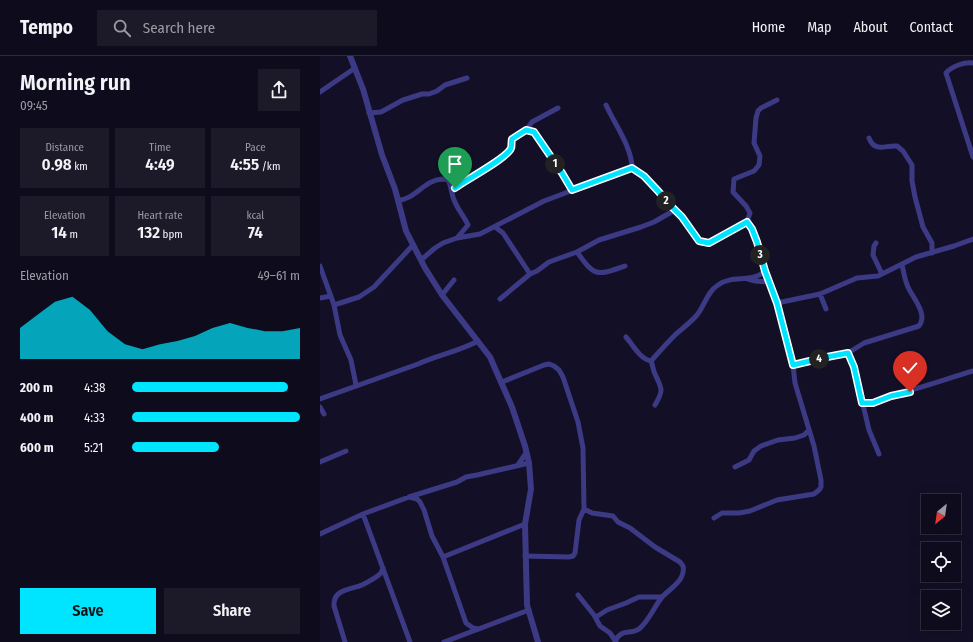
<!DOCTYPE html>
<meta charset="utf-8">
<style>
:root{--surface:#0e0b1c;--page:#1c1929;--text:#f1f3f6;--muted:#9b9ba3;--line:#2e2b3b;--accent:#00e5ff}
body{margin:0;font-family:"Fira Sans Condensed",sans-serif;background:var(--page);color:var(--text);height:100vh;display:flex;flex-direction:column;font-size:15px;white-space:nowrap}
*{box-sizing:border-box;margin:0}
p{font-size:13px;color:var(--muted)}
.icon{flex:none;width:22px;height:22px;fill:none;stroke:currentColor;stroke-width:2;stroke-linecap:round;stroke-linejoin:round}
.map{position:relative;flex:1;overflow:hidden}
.details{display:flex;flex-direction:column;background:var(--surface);width:320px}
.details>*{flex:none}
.needle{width:26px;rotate:209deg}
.controls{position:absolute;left:601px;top:438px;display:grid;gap:8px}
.controls a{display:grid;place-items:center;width:40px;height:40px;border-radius:0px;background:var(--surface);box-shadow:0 4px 16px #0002,0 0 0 1px var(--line);font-size:20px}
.pin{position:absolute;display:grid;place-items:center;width:34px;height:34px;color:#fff;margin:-41px -17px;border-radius:50% 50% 50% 0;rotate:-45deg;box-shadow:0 0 4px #0007}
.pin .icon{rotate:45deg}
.km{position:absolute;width:20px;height:20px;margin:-10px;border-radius:50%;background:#222;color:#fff;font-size:11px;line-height:20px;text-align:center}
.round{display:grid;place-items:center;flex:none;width:42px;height:42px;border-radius:0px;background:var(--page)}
.overview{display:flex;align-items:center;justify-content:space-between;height:68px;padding:0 20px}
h1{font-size:22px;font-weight:600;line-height:30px}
.stats{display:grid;grid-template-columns:repeat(3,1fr);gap:6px;height:68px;padding:4px 20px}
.stats div{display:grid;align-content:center;border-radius:0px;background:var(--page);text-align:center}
.stats b{font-size:17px;font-weight:600}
.stats small{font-size:11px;font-weight:400}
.stats p{font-size:11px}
.chart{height:112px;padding:8px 20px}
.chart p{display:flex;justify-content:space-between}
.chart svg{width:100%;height:72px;margin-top:4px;fill:var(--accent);opacity:.7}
.cta{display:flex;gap:8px;margin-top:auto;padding:8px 20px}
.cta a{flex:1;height:46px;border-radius:0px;background:var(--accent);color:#111;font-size:16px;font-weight:600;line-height:46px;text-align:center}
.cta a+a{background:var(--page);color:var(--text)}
ul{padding:0 20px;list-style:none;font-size:13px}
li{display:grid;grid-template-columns:64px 48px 1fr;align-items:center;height:30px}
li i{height:10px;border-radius:5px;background:var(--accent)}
header{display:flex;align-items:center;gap:24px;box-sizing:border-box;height:56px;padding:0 20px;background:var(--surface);border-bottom:1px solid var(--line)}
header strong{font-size:19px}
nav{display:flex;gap:22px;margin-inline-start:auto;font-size:14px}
.search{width:280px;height:36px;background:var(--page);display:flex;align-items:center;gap:10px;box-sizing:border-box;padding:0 14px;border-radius:0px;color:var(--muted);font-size:15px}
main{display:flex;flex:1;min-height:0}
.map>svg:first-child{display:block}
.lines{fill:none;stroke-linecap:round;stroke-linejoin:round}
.minor{stroke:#3d3a85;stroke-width:5}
.tertiary{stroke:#3d3a85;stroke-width:6}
.route-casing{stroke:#fff;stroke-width:8}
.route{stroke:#00e5ff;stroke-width:5}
</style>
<header>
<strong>Tempo</strong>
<div class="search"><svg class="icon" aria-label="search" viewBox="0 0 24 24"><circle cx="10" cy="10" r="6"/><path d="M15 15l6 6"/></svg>Search here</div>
<nav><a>Home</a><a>Map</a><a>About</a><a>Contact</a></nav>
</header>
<main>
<section class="details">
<div class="overview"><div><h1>Morning run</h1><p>09:45</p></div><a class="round"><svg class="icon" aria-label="share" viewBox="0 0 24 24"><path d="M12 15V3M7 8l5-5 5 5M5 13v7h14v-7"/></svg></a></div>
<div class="stats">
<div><p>Distance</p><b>0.98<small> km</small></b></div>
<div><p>Time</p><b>4:49</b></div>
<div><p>Pace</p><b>4:55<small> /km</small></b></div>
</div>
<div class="stats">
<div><p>Elevation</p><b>14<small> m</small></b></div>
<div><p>Heart rate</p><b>132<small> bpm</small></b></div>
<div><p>kcal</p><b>74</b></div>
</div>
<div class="chart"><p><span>Elevation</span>49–61 m</p>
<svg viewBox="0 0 160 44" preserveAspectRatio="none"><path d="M0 44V25L10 17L20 9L30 6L40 14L50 27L60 35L70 38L80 35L90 33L100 30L110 25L120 22L130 25L140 27L150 27L160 25V44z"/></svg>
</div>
<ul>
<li><b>200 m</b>4:38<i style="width:93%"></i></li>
<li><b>400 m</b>4:33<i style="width:100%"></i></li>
<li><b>600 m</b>5:21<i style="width:52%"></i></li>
</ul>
<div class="cta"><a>Save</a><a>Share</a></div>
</section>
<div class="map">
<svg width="653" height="586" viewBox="0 0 653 586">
<rect width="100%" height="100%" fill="#130f26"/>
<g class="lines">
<path class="minor" d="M 653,7 C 644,6 632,10 626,17 L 653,101
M 0,36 L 35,12
M 286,49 C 294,67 312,91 312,112 L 324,120 L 339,135 L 347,146 L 362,161 L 379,185 L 389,187 L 427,166 L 430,157 L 426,150 L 413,136 L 414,123 L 434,115 L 439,109 L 440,100 L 434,87 L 436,62 L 438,55 L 441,52 L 457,44
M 49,57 L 61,56 L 83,44 L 102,38 L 109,38 L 117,35 L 125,29 L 147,22
M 206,74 L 210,74 L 214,77 L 252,134
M 549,82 C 555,97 565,89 577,90 L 583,95 L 592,109 L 592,125 L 595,141 L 603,171 L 612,187 L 612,197
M 128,124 C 132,131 131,139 135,146 C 138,154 144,160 148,169 L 137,182
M 133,135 L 140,128 L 145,126 C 153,121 189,100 191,93 C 192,90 191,86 193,83 L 206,74 L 212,66 L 238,52
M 78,144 C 95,144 104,124 122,123 C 128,123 134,127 140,128
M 175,171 L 183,177 L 210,218
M 556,187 L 554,190 L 553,199 L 562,218
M 257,196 C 275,221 276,220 305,210
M 101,204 L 115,192 L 123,187 L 137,182 L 160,178 L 224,145 L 312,112
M 0,210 L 14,249 L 20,279 L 31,304 L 36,329
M 428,223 L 435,225 L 448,226
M 500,238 L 506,253
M 122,239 L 134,224
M 0,242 L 11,240
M 180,243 L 210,218 L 217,215 L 229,206 L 257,196 L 279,184 L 321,171 L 334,166 L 355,154
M 457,247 L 500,238 L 537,222 L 558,220 L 596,201 L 634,190 L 653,183
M 14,249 L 39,241 L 54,231 L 93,189
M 306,281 C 313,289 320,303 331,305 C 333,310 333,314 335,318 C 342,333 344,334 335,349
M 528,297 L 534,311 L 549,374 L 559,398
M 331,305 C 339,296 347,287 356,278 C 363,272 371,266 377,259 C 385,249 387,236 398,229 C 413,218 431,228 445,215
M 473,309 L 528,297 L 544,287 L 599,270 C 608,259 594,243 589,233 C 585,226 584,217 582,209
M 182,326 L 224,309 L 229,308 L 234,310 L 239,314 L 243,321 L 258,366 L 263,392 L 264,453 L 259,464 L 255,497 L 253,500 L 249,501 L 205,500
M 0,343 L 98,308 C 118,299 140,295 158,285
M 542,347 C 554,349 561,342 572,339 C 599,333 626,323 653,315
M 0,351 L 4,358
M 0,406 L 26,395
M 198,409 L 206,397
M 415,411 L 429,404 L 434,395 L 441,390 L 458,384 L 475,382 L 484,379 L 489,374
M 89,441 L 97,443 L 100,446 L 104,454 L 112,480 L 123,501 L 146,567 L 153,572 L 159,573
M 264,453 L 272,457 L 293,460 L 298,466 L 310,472 L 335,491 L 360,506 L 363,510 C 364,514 363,518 361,522 C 357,529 349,534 343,540 C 334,550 330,564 319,573 C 310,579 302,572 295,585
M 43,458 L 90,586
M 394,462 L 402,457 L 419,457 L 430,455 L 457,444 L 494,438 L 499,434 L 501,431 L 501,424 L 494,390 L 475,327 L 473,309 L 457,247 L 445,215 L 437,186 L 432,173 L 427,166
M 0,478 L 43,458 L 89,441 L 137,426 L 146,421 L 157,419 L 209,407
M 123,501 L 205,468
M 258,539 L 274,559 L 280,570 L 290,577 L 296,586
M 276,561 L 287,554 L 306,547 L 319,541 L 342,541
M 25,586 L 14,550 C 13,533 30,534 42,529 C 48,526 56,522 61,517 L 63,512
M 124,586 L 209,554"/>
<path class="tertiary" d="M 30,0 L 43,33 L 62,99 L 75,133 L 86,175 L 105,212 L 122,239 L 170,301 L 192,351 L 205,390 L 209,407 L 211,433 L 205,468 L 207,549 L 218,586"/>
</g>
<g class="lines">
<g class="route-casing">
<path id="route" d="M 135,132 C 145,124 188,102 191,92 C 192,90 191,86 192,83 L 206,74 L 214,76 L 242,117 L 252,134 L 312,112 L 324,120 L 339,136 L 347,146 L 362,161 L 379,185 L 389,187 L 427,166 L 432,173 L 437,186 L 445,215 L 457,247 L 473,309 L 507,301 L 528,297 L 534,311 L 542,347 L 553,347 L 571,340 L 590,336"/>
</g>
<use href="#route" class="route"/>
</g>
</svg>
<div class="controls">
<a><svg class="needle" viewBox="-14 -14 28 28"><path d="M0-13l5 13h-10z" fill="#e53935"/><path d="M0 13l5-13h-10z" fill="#9b9ba3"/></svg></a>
<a><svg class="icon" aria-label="locate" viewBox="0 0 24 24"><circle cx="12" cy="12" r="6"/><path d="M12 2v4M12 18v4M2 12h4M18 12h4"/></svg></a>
<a><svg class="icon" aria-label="layers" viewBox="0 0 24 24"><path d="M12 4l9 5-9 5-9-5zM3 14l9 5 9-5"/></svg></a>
</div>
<div class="pin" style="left:135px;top:132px;background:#1e9e55"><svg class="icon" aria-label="arrive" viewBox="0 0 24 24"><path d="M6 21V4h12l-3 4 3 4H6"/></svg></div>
<div class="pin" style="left:590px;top:336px;background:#d93025"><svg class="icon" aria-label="check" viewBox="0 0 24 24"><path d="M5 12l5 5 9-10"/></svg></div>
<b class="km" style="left:235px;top:108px">1</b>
<b class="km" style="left:346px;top:145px">2</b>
<b class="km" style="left:440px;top:199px">3</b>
<b class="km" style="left:499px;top:303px">4</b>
</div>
</main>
